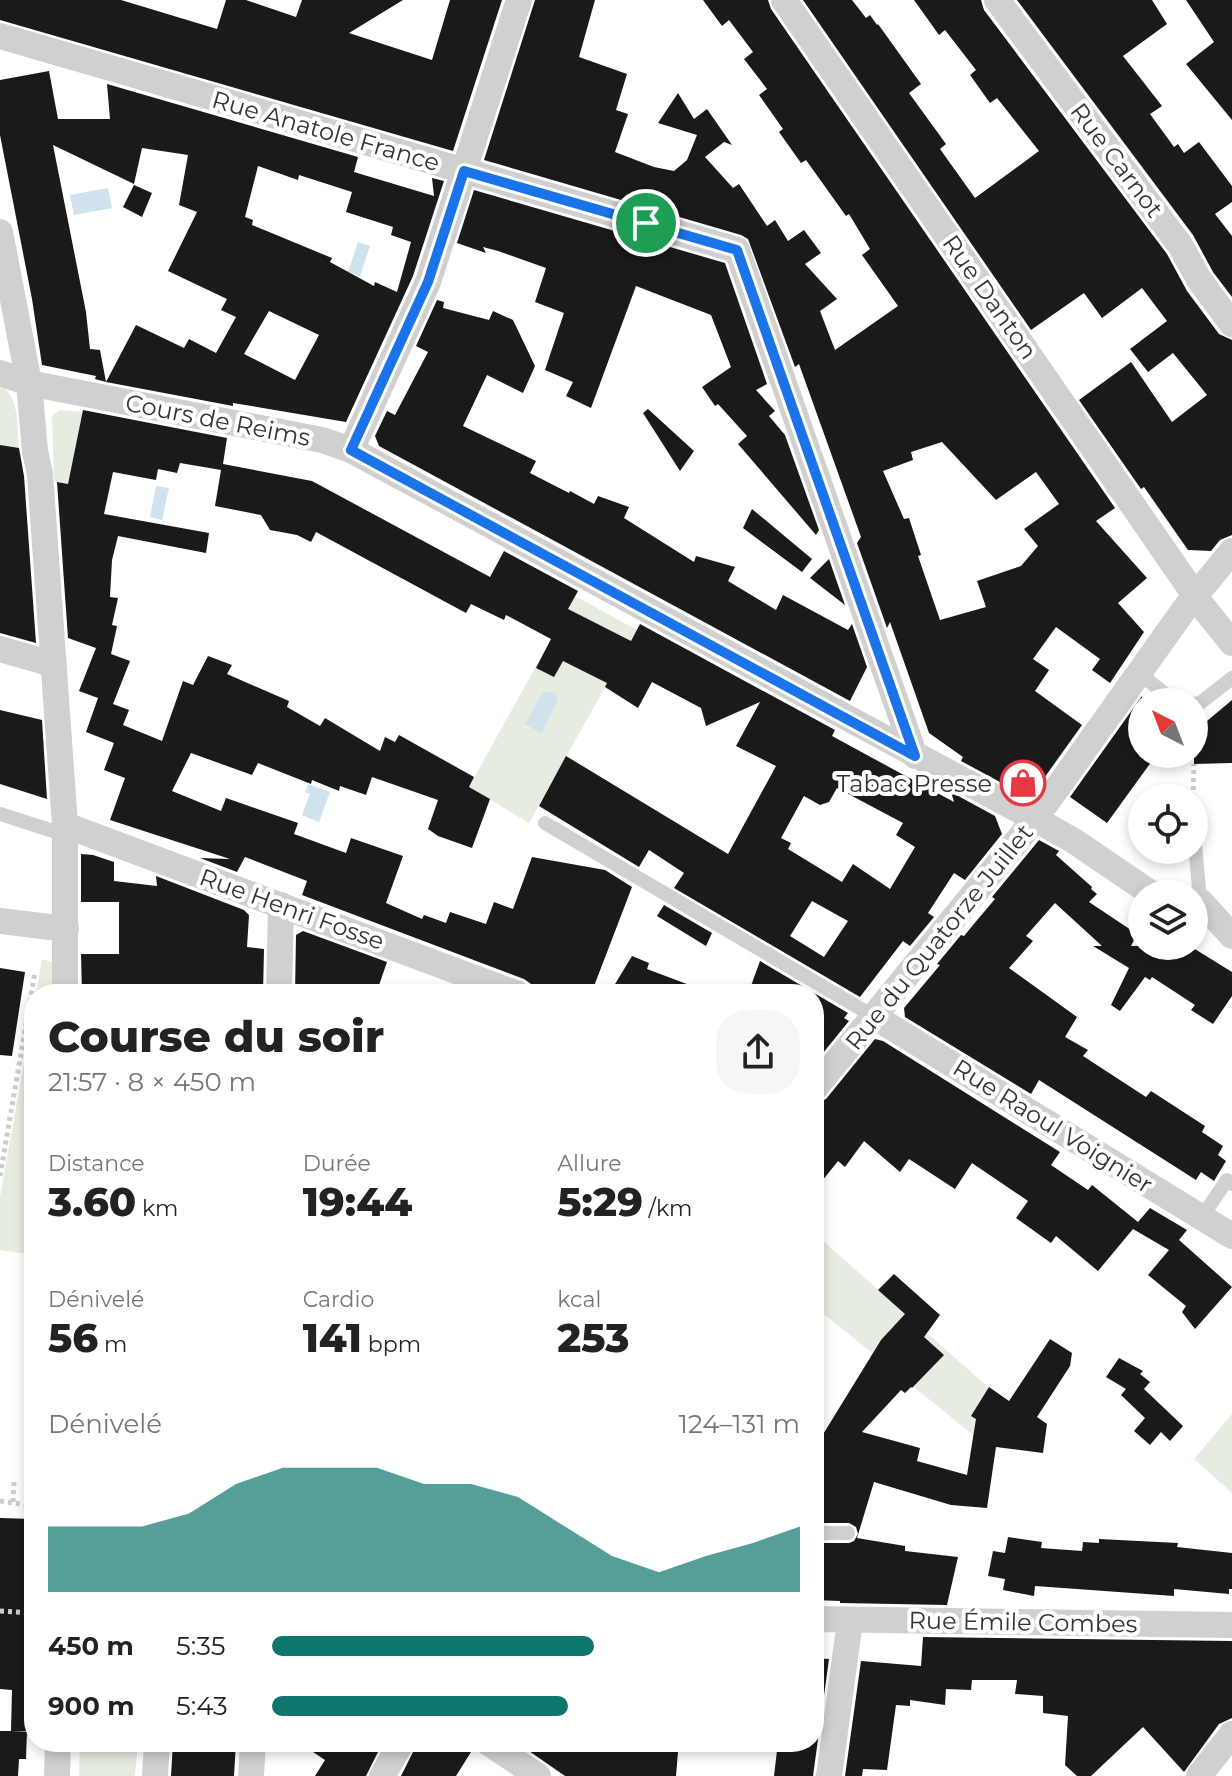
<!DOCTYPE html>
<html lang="fr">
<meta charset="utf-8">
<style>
:root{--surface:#fff;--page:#f6f6f6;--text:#222;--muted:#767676;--accent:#0f766e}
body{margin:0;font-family:Montserrat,sans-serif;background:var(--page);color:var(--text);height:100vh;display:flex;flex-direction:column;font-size:30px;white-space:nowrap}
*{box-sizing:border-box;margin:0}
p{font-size:26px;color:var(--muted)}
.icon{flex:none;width:44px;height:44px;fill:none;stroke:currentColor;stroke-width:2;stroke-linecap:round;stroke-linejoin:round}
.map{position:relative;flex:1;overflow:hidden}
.details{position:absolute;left:24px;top:984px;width:800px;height:768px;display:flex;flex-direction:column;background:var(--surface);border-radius:32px;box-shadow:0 4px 12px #0003}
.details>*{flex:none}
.needle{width:52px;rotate:318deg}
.tools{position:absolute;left:1128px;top:688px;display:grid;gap:16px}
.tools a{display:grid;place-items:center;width:80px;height:80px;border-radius:50%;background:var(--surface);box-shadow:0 4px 12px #0003;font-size:40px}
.pin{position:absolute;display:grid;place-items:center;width:68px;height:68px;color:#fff;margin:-34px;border:4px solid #fff;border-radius:50%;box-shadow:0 2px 8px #0007}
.round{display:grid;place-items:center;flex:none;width:84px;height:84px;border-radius:32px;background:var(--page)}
.head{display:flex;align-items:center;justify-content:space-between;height:136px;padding:0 24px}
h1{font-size:44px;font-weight:800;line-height:60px}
.metrics{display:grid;grid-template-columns:repeat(3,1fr);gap:12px;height:136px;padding:8px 24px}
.metrics div{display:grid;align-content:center}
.metrics b{font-size:40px;font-weight:800}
.metrics small{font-size:22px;font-weight:400}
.metrics p{font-size:22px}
.chart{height:224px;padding:16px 24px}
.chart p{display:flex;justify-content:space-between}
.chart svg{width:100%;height:144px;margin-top:8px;fill:var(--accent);opacity:.7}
ul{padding:0 24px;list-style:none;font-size:26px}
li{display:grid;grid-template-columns:128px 96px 1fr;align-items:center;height:60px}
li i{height:20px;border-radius:10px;background:var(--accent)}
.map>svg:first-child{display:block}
.green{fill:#e6ecdf}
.water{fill:#cfe2ee}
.building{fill:#1a1a1a;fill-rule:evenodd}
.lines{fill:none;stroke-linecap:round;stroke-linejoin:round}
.path{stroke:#cdcdcd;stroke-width:5;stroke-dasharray:4 4;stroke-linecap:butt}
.service{stroke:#d0d0d0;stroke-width:14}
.minor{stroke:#d0d0d0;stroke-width:26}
.route-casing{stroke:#fff;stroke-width:16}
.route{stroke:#1a73e8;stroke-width:10}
.labels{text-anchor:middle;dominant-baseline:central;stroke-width:8;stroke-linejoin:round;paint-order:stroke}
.street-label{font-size:24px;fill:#333;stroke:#fff}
.poi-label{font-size:24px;fill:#333;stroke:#fff;text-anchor:end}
</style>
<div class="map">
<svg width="1232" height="1776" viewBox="0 0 1232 1776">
<rect width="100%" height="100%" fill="#fff"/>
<path class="green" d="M 0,384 C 20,399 17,425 19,448 L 0,445 Z
M 59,410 L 83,412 L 68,484 L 54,481 L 52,416 Z
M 575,596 L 637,630 L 529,823 L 469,787 Z
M 42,959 L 58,964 L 58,994 L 36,994 Z
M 34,1006 L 34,1255 L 0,1250 L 0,1197 Z
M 814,1233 L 996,1394 L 983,1443 L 814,1306 Z
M 1232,1414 L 1232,1493 L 1194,1459 Z
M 80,1742 L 138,1742 L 135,1776 L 79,1776 Z"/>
<path class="water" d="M 108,188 L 112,208 L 74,215 L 70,195 Z
M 358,242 L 370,246 L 360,276 L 348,272 Z
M 156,486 L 169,488 L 162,520 L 150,517 Z
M 548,691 L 555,693 L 558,701 L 541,733 L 525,724 L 542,693 Z
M 308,784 L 330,792 L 319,822 L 302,815 L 310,794 L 305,792 Z"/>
<path class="building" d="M 0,0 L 121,0 L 217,29 L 226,0 L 246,0 L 296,17 L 302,0 L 403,0 L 349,33 L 432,60 L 450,0 L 502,0 L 453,151 L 0,20 Z
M 535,0 L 595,0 L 579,57 L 627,74 L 616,110 L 628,114 L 615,152 L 654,167 L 674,171 L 687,160 L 697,135 L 658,123 L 678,93 L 694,119 L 707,109 L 732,145 L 724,142 L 705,157 L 733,188 L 739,184 L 767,226 L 775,220 L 788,241 L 804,230 L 821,253 L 805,264 L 837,299 L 820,311 L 835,350 L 898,306 L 862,255 L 870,249 L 849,214 L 846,216 L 806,160 L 801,163 L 779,132 L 783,129 L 759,95 L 767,89 L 744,59 L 753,52 L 729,20 L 722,26 L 703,0 L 768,0 L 771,9 L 1115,508 L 1096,521 L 1147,578 L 1118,603 L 1144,632 L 1110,683 L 1092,670 L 1100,659 L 1056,627 L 1033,659 L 1049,670 L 1035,691 L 1082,725 L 1032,795 L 1026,796 L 961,761 L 963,757 L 929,733 L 890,622 L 887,628 L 857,543 L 861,537 L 799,364 L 795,367 L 748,239 L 741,235 L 484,160 ZM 942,442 L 996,500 L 1036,472 L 1059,504 L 1024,529 L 1038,546 L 1021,566 L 977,581 L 986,607 L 940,620 L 918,556 L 921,555 L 909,518 L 904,519 L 883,471 L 913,460 L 911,452 Z
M 803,0 L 852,0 L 866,18 L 870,15 L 877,25 L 878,24 L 921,84 L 909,93 L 946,144 L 940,149 L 975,198 L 1039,151 L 997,98 L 990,103 L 970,75 L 976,70 L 945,30 L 939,35 L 914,0 L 981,0 L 984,10 L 1167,254 L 1187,291 L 1219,334 L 1232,340 L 1232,535 L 1220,540 L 1211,551 L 1188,550 L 1144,487 L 1141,489 L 1079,400 L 1131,362 L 1172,422 L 1207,395 L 1173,353 L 1148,372 L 1130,349 L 1167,321 L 1142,288 L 1102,318 L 1084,293 L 1031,330 Z
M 1017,0 L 1152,0 L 1167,24 L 1123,56 L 1162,106 L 1150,114 L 1174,147 L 1178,144 L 1184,153 L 1199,142 L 1232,186 L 1232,202 L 1215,214 L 1232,236 L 1232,297 L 1213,272 L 1193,235 Z
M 1186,0 L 1232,0 L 1232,120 L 1186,64 L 1214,42 Z
M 49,71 L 58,119 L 110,119 L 107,84 L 358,157 L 354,172 L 434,196 L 432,178 L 444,181 L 413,276 L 346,422 L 233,403 L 233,406 L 106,382 L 136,325 L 184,348 L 189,339 L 216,353 L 236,317 L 221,310 L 227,299 L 168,271 L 197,212 L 179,205 L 188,155 L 142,148 L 134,184 L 53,145 L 86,312 L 90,349 L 100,350 L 106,382 L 95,379 L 96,376 L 42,365 L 32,299 L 0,135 L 0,80 ZM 258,166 L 298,180 L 299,175 L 352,192 L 346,212 L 393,227 L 391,235 L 411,242 L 397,292 L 375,282 L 374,286 L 330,262 L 332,258 L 252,225 L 253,220 L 245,217 ZM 269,311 L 319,335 L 295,380 L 244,354 Z
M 134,185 L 152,193 L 142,217 L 123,207 Z
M 474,190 L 725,263 L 767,384 L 756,390 L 775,411 L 769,416 L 785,435 L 819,530 L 816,535 L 738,444 L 747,436 L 718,404 L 715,406 L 702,387 L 731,367 L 711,315 L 636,286 L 591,408 L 566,396 L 573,382 L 545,370 L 564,313 L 535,302 L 546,268 L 498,251 L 483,247 L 486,253 L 457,243 Z
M 437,300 L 444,302 L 443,308 L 489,320 L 493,311 L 513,320 L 535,366 L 523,393 L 487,375 L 463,426 L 536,461 L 530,473 L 569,493 L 570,491 L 594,504 L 598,496 L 629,507 L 624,518 L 694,562 L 696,556 L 735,567 L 728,581 L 776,610 L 783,595 L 848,630 L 852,624 L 867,667 L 850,701 L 379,446 L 375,436 L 387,411 L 395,415 L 428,352 L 416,346 Z
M 648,409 L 694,451 L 680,471 L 643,413 Z
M 83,410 L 227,438 L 223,464 L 312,481 L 490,577 L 504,551 L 578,591 L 568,609 L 631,641 L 640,624 L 835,730 L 832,736 L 902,774 L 954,802 L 951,792 L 995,816 L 1002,834 L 965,880 L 954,873 L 928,913 L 934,917 L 910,946 L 903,941 L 860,997 L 674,888 L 684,873 L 649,850 L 639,867 L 539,806 L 566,756 L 728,854 L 776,766 L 736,746 L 760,702 L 706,726 L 701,708 L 652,682 L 638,708 L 605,687 L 607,683 L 563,661 L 554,677 L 536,668 L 551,639 L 506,615 L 504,620 L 471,604 L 466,613 L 316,532 L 311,542 L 297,535 L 270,530 L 261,515 L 215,506 L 221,470 L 180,463 L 177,473 L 158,469 L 156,480 L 113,472 L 104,514 L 209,533 L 206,553 L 118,536 L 112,560 L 110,597 L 118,598 L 112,625 L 117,626 L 111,654 L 130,661 L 113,704 L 129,710 L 123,725 L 162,741 L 183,681 L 193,685 L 208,656 L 232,665 L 227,674 L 289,701 L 287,707 L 320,726 L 325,718 L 380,751 L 385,737 L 395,742 L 399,735 L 474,777 L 469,787 L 490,799 L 472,848 L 438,836 L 428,829 L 438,800 L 372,777 L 366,795 L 340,786 L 339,791 L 312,780 L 311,784 L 258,763 L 252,775 L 191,753 L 172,791 L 221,811 L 226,798 L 298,823 L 294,834 L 346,853 L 351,838 L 403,856 L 386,903 L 422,919 L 424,915 L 446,923 L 450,912 L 486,924 L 494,902 L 513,909 L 532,857 L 605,870 L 632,887 L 591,994 L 534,994 L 531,984 L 524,979 L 302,895 L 307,881 L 245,857 L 237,872 L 200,858 L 230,859 L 110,820 L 125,778 L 104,770 L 114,743 L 86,732 L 98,698 L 79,691 L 96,648 L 68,638 L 57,482 L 68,484 ZM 837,788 L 903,823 L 896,835 L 915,847 L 890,889 L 853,864 L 842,882 L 788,849 L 791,843 L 781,838 L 804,796 L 820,805 L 829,802 ZM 812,901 L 848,921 L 824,957 L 790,936 Z
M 0,445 L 19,448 L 24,476 L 36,643 L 0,633 Z
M 752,509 L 812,559 L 802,572 L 743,528 Z
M 829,559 L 845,605 L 810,578 Z
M 1142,696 L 1142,754 L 1157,754 L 1107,823 L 1070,797 Z
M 1232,700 L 1232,763 L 1194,764 L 1194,721 L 1207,721 Z
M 0,710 L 42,720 L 47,799 L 0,784 Z
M 1039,840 L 1059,851 L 1056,855 L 1092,887 L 1091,889 L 1097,894 L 1089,902 L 1137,934 L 1131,946 L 1190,946 L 1232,972 L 1232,996 L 1213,1024 L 1191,1010 L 1195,1005 L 1152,977 L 1150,980 L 1145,977 L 1120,1011 L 1111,1005 L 1129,968 L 1093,946 L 1102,946 L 1055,903 L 1026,936 L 1033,941 L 1009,968 L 1077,1017 L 1065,1037 L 1088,1050 L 1083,1056 L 1146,1097 L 1151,1091 L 1205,1126 L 1202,1132 L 1223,1146 L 1218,1155 L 1226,1161 L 1214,1181 L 1201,1172 L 1196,1180 L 1039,1080 L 1031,1094 L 905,1017 L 904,1008 L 940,965 L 937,964 L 961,935 L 964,936 L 978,919 L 995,899 L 992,897 Z
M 81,854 L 93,855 L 114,862 L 114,881 L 157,886 L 156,876 L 244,910 L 249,915 L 247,947 L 264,949 L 263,994 L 82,994 L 81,954 L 119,954 L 119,902 L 81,902 Z
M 664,905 L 712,933 L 706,946 L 657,916 Z
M 303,931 L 387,962 L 376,994 L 295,994 L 296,935 Z
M 632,956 L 649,963 L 647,969 L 708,992 L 708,994 L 609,994 Z
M 760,961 L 848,1013 L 844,1018 L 849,1021 L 814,1064 L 814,994 L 748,994 Z
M 0,968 L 25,972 L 12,1056 L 0,1055 Z
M 875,1039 L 883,1041 L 1060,1152 L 1051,1165 L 1088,1190 L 1092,1185 L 1138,1222 L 1150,1208 L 1187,1230 L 1179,1240 L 1232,1287 L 1195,1329 L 1182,1312 L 1186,1306 L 1148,1275 L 1169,1250 L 1133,1229 L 1098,1271 L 1056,1236 L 1051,1243 L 1016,1218 L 1028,1201 L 972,1163 L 955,1189 L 909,1159 L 900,1172 L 864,1141 L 845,1167 L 838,1161 L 814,1191 L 814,1105 L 826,1099 Z
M 894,1274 L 940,1315 L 924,1337 L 944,1355 L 912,1388 L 911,1387 L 905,1393 L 901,1390 L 862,1432 L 920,1448 L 917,1461 L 967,1475 L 976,1419 L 971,1416 L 989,1387 L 1009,1401 L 1050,1339 L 1072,1353 L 1070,1366 L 1037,1417 L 1047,1424 L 1043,1453 L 996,1447 L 987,1508 L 951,1505 L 874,1482 L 857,1538 L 905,1546 L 905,1551 L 958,1557 L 947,1605 L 840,1603 L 840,1601 L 814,1600 L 814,1543 L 849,1543 L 854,1541 L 858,1534 L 856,1527 L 849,1523 L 814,1523 L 814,1449 L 881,1340 L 905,1314 L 878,1290 Z
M 1119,1358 L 1143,1371 L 1140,1374 L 1150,1382 L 1144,1389 L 1183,1426 L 1170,1441 L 1161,1432 L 1150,1445 L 1134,1431 L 1145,1418 L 1121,1395 L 1126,1389 L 1106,1377 Z
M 0,1518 L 34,1519 L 34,1732 L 11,1731 L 12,1690 L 0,1689 Z
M 1008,1537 L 1042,1542 L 1041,1548 L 1082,1551 L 1083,1542 L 1099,1543 L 1099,1539 L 1178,1543 L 1177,1547 L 1232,1553 L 1232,1589 L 1229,1589 L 1229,1594 L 1174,1589 L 1174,1596 L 1035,1586 L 1034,1596 L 1003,1590 L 1005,1579 L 988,1576 L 993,1551 L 1005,1553 Z
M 923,1637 L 1232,1641 L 1232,1718 L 1219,1724 L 1184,1772 L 1143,1727 L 1091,1776 L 1077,1776 L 1065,1765 L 1068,1716 L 1043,1713 L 1043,1696 L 1015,1694 L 1017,1680 L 972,1680 L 971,1690 L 946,1689 L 945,1705 L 910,1700 L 910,1706 L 896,1705 L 887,1770 L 863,1769 L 862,1776 L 845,1776 L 861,1661 L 921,1666 Z
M 814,1658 L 829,1659 L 813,1776 L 774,1776 L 778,1742 L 814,1742 Z
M 0,1731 L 27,1731 L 26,1759 L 19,1759 L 18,1776 L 0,1776 Z
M 173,1742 L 236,1742 L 234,1776 L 171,1776 Z
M 298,1742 L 383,1742 L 366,1776 L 315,1776 L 325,1760 Z
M 418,1742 L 457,1742 L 471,1752 L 456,1776 L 401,1776 Z
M 516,1742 L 664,1742 L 663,1746 L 678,1752 L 676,1776 L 565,1776 Z"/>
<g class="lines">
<path class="path" d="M 1193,798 L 1194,764
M 0,1176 L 35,972
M 0,1501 L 34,1506
M 13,1502 L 14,1482
M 0,1611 L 34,1613"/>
<path class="service" d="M 1139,673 L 1175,702
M 1194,704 L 1200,703 L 1232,678
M 0,814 L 53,831 L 65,825
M 545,823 L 873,1016
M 1194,831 L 1200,901
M 1202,1217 L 1227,1180 L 1232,1184
M 814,1533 L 848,1533"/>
<path class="minor" d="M 784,0 L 1203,607 L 1232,643
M 997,0 L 1180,245 L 1200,281 L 1232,324
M 0,36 L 737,250 L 915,756
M 0,232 L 29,383 L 35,451 L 40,474 L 65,825 L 65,994
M 0,373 L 29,383 L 322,440 L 351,450 L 1035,819 L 1074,841 L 1152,894
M 351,450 L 428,282 L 519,0
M 0,649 L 52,664
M 65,825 L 518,994
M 1194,900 L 1200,901 L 1232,936
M 0,921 L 66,929
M 279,994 L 281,905
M 873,1016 L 1232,1236
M 814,1089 L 1035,819 L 1186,607 L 1232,551
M 814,1619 L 1232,1625
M 487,1742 L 538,1776
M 57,1776 L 58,1742
M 155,1776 L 157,1742
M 251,1776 L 253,1742
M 382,1776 L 402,1742
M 829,1776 L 850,1621
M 1199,1776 L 1232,1734"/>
</g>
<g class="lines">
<g class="route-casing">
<path id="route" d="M 464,171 L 737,250 L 915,756 L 351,450 L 428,282 Z"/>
</g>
<use href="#route" class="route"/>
</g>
<defs>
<g id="shop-ring" transform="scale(2.3)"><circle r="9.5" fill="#fff" stroke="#e63946" stroke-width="1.5"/><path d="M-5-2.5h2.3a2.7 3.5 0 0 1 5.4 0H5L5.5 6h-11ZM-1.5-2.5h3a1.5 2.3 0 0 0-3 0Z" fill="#e63946"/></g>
</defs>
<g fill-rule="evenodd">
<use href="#shop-ring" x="1023" y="783"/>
</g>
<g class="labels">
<g class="street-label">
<text transform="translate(326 131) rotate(16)">Rue Anatole France</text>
<text transform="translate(1117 160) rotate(53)">Rue Carnot</text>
<text transform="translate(990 297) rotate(55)">Rue Danton</text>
<text transform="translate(218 420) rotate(11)">Cours de Reims</text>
<text transform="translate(292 909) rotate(20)">Rue Henri Fosse</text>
<text transform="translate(939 937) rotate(-51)">Rue du Quatorze Juillet</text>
<text transform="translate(1053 1126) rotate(32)">Rue Raoul Voignier</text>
<text transform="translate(1023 1622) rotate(1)">Rue Émile Combes</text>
</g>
<g class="poi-label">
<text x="992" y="783">Tabac Presse</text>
</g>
</g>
</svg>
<div class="tools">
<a><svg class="needle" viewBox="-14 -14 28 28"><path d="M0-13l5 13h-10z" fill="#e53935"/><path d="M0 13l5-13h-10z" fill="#767676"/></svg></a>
<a><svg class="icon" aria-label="locate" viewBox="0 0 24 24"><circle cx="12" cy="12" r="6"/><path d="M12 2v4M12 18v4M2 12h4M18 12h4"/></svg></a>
<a><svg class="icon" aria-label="layers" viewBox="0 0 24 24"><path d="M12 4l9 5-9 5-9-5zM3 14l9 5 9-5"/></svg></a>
</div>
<div class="pin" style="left:646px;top:223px;background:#1e9e55"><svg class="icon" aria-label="arrive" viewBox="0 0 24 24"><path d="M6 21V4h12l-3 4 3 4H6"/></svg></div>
<section class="details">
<div class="head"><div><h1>Course du soir</h1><p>21:57 · 8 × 450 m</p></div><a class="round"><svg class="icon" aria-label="share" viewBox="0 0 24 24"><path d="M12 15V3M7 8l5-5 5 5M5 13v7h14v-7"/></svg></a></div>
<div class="metrics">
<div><p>Distance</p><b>3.60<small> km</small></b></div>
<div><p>Durée</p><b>19:44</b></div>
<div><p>Allure</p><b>5:29<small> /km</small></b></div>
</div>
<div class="metrics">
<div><p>Dénivelé</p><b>56<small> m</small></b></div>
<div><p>Cardio</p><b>141<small> bpm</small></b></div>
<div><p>kcal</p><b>253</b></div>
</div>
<div class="chart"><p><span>Dénivelé</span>124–131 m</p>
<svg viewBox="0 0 160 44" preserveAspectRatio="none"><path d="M0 44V24L10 24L20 24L30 20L40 11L50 6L60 6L70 6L80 11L90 11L100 15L110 24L120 33L130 38L140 33L150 29L160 24V44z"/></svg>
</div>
<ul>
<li><b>450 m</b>5:35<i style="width:61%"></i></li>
<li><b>900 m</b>5:43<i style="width:56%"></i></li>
</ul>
</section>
</div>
